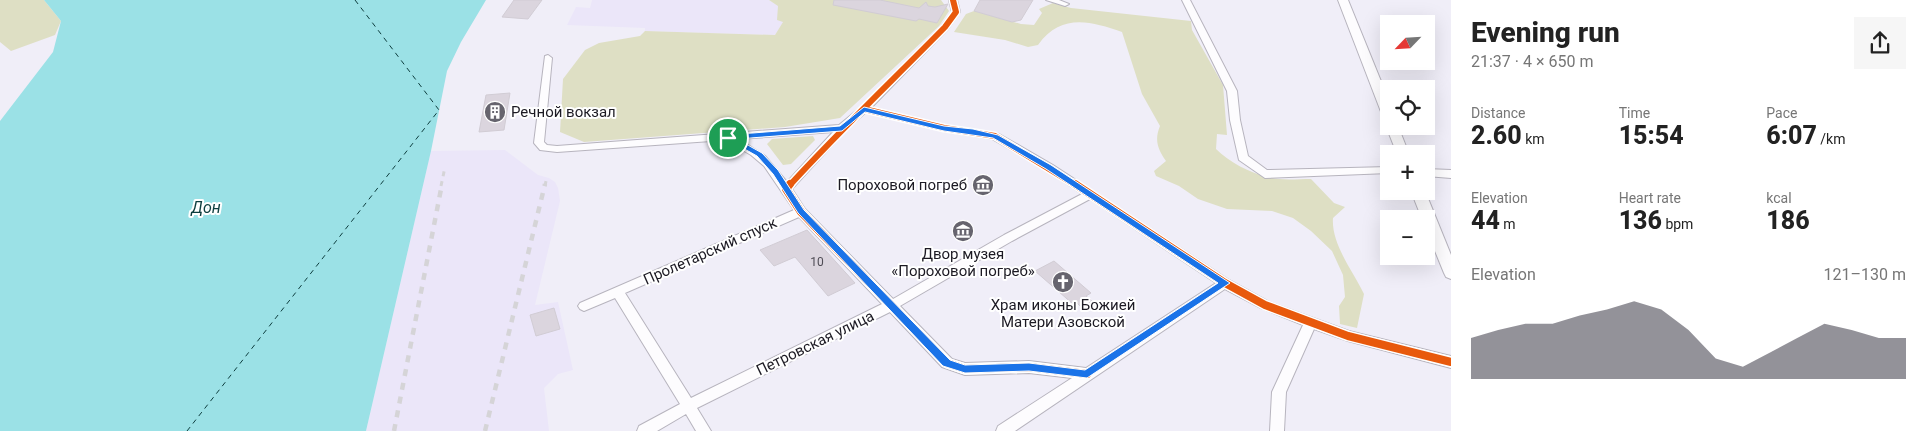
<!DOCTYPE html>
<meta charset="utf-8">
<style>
:root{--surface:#fff;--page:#f6f6f6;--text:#222;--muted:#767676;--accent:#66646e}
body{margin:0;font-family:Roboto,sans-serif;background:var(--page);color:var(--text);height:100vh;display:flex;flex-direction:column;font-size:19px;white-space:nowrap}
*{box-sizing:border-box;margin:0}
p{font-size:16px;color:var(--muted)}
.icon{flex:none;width:28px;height:28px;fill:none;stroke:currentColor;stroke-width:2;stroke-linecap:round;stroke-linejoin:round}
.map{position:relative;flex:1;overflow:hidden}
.side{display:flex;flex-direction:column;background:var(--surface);width:475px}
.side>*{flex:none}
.needle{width:32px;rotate:245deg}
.buttons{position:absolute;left:1380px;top:15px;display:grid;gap:10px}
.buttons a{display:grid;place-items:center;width:55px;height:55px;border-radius:0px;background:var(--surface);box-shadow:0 5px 20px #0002;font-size:25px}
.pin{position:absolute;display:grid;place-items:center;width:42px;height:42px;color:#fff;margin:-21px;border:2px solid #fff;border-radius:50%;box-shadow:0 1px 5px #0007}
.round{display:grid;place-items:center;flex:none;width:52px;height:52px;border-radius:0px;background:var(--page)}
.overview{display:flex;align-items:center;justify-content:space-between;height:85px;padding:0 20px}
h1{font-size:28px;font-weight:800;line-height:38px}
.stats{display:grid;grid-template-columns:repeat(3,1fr);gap:8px;height:85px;padding:5px 20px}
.stats div{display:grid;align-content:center}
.stats b{font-size:25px;font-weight:800}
.stats small{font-size:14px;font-weight:400}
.stats p{font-size:14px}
.chart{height:140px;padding:10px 20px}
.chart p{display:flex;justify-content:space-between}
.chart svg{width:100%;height:90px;margin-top:5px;fill:var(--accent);opacity:.7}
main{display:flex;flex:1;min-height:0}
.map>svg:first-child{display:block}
.built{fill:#ebe6f9}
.green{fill:#dedfc4}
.water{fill:#9be1e6}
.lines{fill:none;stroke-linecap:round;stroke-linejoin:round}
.ferry{stroke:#0e3e3f;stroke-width:1;stroke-dasharray:5 4.5;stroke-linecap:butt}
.building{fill:#dbd5de;stroke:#d1ccd4}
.minor-casing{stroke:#b7b4be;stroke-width:2}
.tertiary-casing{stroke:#b7b4be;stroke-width:2}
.minor{fill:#fdfcfe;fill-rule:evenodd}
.tertiary{fill:#fdfcfe;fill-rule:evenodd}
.rail-far1{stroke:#d5d4d7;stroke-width:3;stroke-dasharray:5 5;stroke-linecap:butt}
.rail{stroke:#d5d4d7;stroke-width:4.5;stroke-dasharray:7 7;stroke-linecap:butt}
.cycleway-far1-casing{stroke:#fff;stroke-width:9}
.cycleway-casing{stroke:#fff;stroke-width:11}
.cycleway-far1{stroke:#e8590c;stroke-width:6}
.cycleway{stroke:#e8590c;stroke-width:8}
.route{fill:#1a73e8;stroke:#fff;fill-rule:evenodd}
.labels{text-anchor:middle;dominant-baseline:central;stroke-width:4;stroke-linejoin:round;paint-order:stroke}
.number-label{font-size:12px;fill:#4f4c55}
.poi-label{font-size:15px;fill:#1c1a23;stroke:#fff}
.street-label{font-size:15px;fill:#1c1a23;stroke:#fff}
.water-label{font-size:16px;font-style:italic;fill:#0e3e3f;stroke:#fff}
</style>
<main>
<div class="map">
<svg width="1451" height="431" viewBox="0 0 1451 431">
<rect width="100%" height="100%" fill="#f0eef8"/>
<path class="built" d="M 592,0 L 769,0 L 778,5 L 783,22 L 775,35 L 645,31 L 645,28 L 567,25 L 576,7 L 590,8 Z
M 505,150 L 538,175 L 549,178 L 555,182 L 558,188 L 560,201 L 535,305 L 558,302 L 573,370 L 558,374 L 544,388 L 549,431 L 366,431 L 431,151 Z"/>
<path class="green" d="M 0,0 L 44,0 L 61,21 L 55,35 L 11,51 L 0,42 Z
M 769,0 L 941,0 L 949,11 L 939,26 L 840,118 L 785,127 L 584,142 L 560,132 L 563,79 L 585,50 L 599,43 L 640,36 L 645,31 L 775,35 L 783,22 L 777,20 L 778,6 Z
M 1053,3 L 1071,8 L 1191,21 L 1192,30 L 1223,85 L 1227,135 L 1217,134 L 1216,149 C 1229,162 1250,173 1268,177 C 1281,181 1297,179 1311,179 L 1334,203 L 1345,207 L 1333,218 C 1331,244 1353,271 1364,294 L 1357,328 L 1340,324 L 1339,306 L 1345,297 L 1343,275 L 1332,251 L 1311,231 L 1293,218 L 1272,211 L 1227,209 L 1198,199 L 1179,186 L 1156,176 L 1154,171 L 1166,161 C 1158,150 1154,140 1160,126 L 1142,94 L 1122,32 C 1090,21 1061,13 1038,45 L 1028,47 L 1005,40 L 954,32 L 966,14 L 974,11 L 1021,24 L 1034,25 L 1042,13 L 1039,9 Z
M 813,136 L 815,140 L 791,164 L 783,165 L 767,144 L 772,139 Z"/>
<path class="water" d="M 44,0 L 486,0 L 461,42 L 447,71 L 431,151 L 366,431 L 0,431 L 0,121 L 53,52 L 61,21 Z"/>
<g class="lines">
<path class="ferry" d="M 187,431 L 439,110 L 355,0"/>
</g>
<path class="building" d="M 514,0 L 542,0 L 528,19 L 502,17 Z
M 834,0 L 880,0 L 919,8 L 926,2 L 928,6 L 935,7 L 948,4 L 937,23 L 919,19 L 916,21 L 833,5 Z
M 980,0 L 1033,0 L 1021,20 L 1012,22 L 974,11 Z
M 510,93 L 504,130 L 479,132 L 486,95 Z
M 807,230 L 855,283 L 828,296 L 795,257 L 774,266 L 760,250 Z
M 1054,261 L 1091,293 L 1086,296 L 1092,301 L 1081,307 L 1077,303 L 1074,305 L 1035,271 Z
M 554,308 L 560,329 L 536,336 L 530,315 Z"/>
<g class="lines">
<g class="minor-casing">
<path id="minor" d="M 949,0 L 957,0 L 960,12 L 948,29 L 871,108 L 944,125 L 999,134 L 1053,165 L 1229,280 L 1269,302 L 1349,331 L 1451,356 L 1451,368 L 1348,341 L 1314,329 L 1286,392 L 1284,431 L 1270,431 L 1272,392 L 1303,325 L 1261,308 L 1225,289 L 1015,431 L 996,431 L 998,426 L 1072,378 L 1029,373 L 965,375 L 942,367 L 890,312 L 697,408 L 711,431 L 696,431 L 686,414 L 657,431 L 637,431 L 639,426 L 680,404 L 615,298 L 584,311 L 580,309 L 578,306 L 580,303 L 794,210 L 764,166 L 751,155 L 725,140 L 557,152 L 540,150 L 534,143 L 545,56 L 548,55 L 552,58 L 544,142 L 547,145 L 557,146 L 839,125 L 861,107 L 942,25 L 952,12 ZM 866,112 L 944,131 L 992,139 L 1045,169 L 1082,194 L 1004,235 L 893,299 L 805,209 L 792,189 L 846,130 ZM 833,132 L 787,182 L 765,156 L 739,139 ZM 1090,199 L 1216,283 L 1086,368 L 1029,361 L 965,363 L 952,359 L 900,306 L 1012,241 ZM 799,217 L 882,304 L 691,398 L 625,293 Z
M 1046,0 L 1059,0 L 1069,4 L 1065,6 Z
M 1182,0 L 1190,0 L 1237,91 L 1240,120 L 1248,156 L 1267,170 L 1389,167 L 1389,173 L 1265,178 L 1239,160 L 1230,120 L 1227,91 Z
M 1426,169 L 1451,170 L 1451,178 L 1426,176 Z"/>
</g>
<g class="tertiary-casing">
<path id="tertiary" d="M 1338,0 L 1348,0 L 1389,101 L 1389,121 L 1383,117 Z
M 1388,123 L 1389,126 L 1398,126 L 1409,154 L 1397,154 L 1386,126 Z
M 1411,191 L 1425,191 L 1451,255 L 1451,279 L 1446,277 L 1444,273 L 1426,229 L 1426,219 L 1422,219 Z"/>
</g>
<use href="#minor" class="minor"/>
<use href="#tertiary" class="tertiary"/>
<path class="rail-far1" d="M 441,186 L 445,167
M 545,186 L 546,181"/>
<path class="rail" d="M 394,431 L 442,184
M 485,431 L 545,184"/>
<g class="cycleway-far1-casing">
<path id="cycleway-far1" d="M 864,109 L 944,128 L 995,136 L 1077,186
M 789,186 C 839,131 893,80 945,27 L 956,12 L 953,0"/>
</g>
<g class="cycleway-casing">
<path id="cycleway" d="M 790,184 L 786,189 L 801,212 L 947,363 L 965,369 L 1029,367 L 1087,374
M 1075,184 L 1225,283 L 1265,305 L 1348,336 L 1451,362"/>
</g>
<use href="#cycleway-far1" class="cycleway-far1"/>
<use href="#cycleway" class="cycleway"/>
</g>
<path class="route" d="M 864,107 L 944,126 L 973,129 L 998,135 L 1051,165 L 1230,283 L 1087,378 L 1029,371 L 965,373 L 943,366 L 798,213 L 773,174 L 757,156 L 725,138 L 728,135 L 840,126 ZM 865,112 L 944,131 L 993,138 L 1046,169 L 1218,283 L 1085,370 L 1029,363 L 965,365 L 950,360 L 804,210 L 778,170 L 762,153 L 737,139 L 842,131 Z"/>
<defs>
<g id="building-disc" transform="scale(1.125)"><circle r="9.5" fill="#66646e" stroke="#fff"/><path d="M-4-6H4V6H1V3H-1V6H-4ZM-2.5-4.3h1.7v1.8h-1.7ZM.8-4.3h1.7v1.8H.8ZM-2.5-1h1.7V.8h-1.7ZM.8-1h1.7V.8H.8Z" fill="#fff"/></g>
<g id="museum-disc" transform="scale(1.125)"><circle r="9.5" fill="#66646e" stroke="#fff"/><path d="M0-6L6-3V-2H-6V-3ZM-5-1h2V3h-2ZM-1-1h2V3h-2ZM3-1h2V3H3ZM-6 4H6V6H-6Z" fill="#fff"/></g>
<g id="church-disc" transform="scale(1.125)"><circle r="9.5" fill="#66646e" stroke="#fff"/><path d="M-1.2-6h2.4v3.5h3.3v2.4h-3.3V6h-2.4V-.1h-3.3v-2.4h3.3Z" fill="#fff"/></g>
</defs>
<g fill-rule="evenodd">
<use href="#building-disc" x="495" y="112"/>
<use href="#museum-disc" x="983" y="185"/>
<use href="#museum-disc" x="963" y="231"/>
<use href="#church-disc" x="1063" y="282"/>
</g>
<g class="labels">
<g class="number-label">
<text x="817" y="262">10</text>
</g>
<g class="poi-label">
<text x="511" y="112" text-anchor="start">Речной вокзал</text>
<text x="967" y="185" text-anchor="end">Пороховой погреб</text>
<text x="963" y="254">Двор музея<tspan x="963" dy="17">«Пороховой погреб»</tspan></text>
<text x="1063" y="305">Храм иконы Божией<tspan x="1063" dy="17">Матери Азовской</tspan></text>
</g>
<g class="street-label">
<text transform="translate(710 251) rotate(-24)">Пролетарский спуск</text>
<text transform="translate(815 343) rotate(-26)">Петровская улица</text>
</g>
<g class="water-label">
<text x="206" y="207">Дон</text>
</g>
</g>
</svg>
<div class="buttons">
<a><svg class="needle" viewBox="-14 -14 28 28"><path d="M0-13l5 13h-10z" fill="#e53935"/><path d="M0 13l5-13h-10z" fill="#767676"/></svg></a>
<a><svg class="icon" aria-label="locate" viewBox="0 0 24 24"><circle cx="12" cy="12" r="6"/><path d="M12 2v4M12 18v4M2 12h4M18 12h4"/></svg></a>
<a>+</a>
<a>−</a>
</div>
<div class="pin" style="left:728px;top:138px;background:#1e9e55"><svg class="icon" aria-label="arrive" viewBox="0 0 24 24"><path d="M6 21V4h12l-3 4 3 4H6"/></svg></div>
</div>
<section class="side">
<div class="overview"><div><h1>Evening run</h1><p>21:37 · 4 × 650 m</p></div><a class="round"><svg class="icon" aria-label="share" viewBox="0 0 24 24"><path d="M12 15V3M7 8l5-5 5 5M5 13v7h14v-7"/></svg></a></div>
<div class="stats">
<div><p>Distance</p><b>2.60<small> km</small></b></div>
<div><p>Time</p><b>15:54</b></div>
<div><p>Pace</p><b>6:07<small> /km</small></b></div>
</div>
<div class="stats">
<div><p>Elevation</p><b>44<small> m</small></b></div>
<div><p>Heart rate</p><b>136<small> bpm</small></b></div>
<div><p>kcal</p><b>186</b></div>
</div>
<div class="chart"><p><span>Elevation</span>121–130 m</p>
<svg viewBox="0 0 160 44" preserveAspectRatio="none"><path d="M0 44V24L10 20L20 17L30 17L40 13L50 10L60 6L70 10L80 20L90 34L100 38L110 31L120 24L130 17L140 20L150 24L160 24V44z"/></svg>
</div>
</section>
</main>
